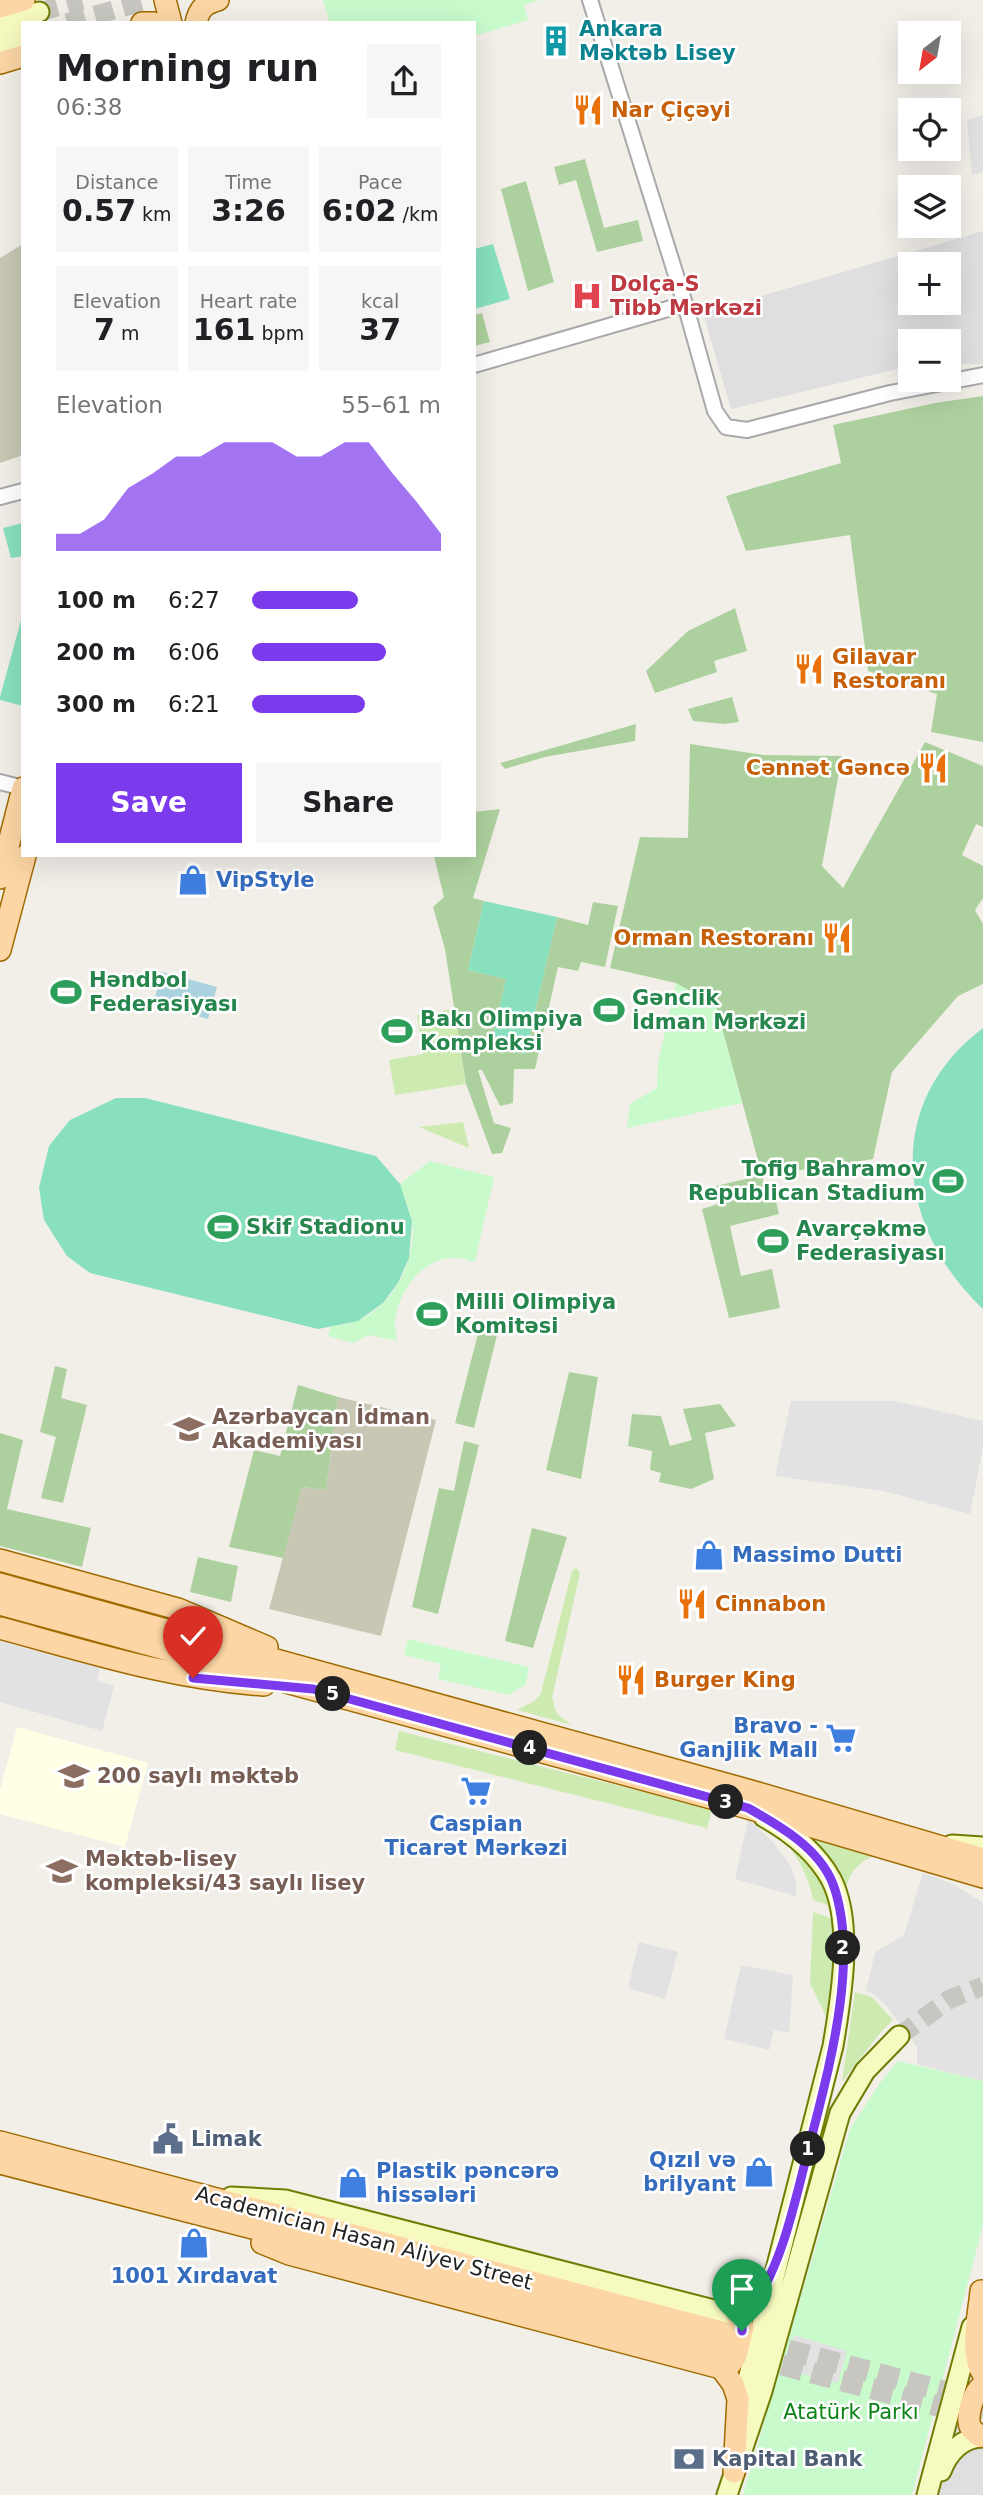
<!DOCTYPE html>
<meta charset="utf-8">
<style>
:root{--surface:#fff;--page:#f6f6f6;--text:#202124;--muted:#757577;--accent:#7c3aed}
body{margin:0;font-family:"DejaVu Sans",sans-serif;background:var(--page);color:var(--text);height:100vh;display:flex;flex-direction:column;font-size:26px;white-space:nowrap}
*{box-sizing:border-box;margin:0}
p{font-size:23px;color:var(--muted)}
.icon{flex:none;width:38px;height:38px;fill:none;stroke:currentColor;stroke-width:2;stroke-linecap:round;stroke-linejoin:round}
.map{position:relative;flex:1;overflow:hidden}
.drawer{position:absolute;left:21px;top:21px;width:455px;height:836px;display:flex;flex-direction:column;background:var(--surface);border-radius:0px;box-shadow:0 7px 28px #0002}
.drawer>*{flex:none}
.needle{width:46px;rotate:211deg}
.buttons{position:absolute;left:898px;top:21px;display:grid;gap:14px}
.buttons a{display:grid;place-items:center;width:63px;height:63px;border-radius:0px;background:var(--surface);box-shadow:0 7px 28px #0002;font-size:35px}
.pin{position:absolute;display:grid;place-items:center;width:60px;height:60px;color:#fff;margin:-72px -30px;border-radius:50% 50% 50% 0;rotate:-45deg;box-shadow:0 0 7px #0007}
.pin .icon{rotate:45deg}
.km{position:absolute;width:35px;height:35px;margin:-18px;border-radius:50%;background:#222;color:#fff;font-size:19px;line-height:35px;text-align:center}
.round{display:grid;place-items:center;flex:none;width:74px;height:74px;border-radius:0px;background:var(--page)}
.summary{display:flex;align-items:center;justify-content:space-between;height:119px;padding:0 35px}
h1{font-size:38px;font-weight:600;line-height:52px}
.metrics{display:grid;grid-template-columns:repeat(3,1fr);gap:10px;height:119px;padding:7px 35px}
.metrics div{display:grid;align-content:center;border-radius:0px;background:var(--page);text-align:center}
.metrics b{font-size:30px;font-weight:600}
.metrics small{font-size:19px;font-weight:400}
.metrics p{font-size:19px}
.chart{height:196px;padding:14px 35px}
.chart p{display:flex;justify-content:space-between}
.chart svg{width:100%;height:126px;margin-top:7px;fill:var(--accent);opacity:.7}
.button{display:flex;gap:14px;margin-top:auto;padding:14px 35px}
.button a{flex:1;height:80px;border-radius:0px;background:var(--accent);color:#fff;font-size:28px;font-weight:600;line-height:80px;text-align:center}
.button a+a{background:var(--page);color:var(--text)}
ul{padding:0 35px;list-style:none;font-size:23px}
li{display:grid;grid-template-columns:112px 84px 1fr;align-items:center;height:52px}
li i{height:18px;border-radius:9px;background:var(--accent)}
.map>svg:first-child{display:block}
.residential{fill:#e0dfdf;fill-rule:evenodd}
.education{fill:#ffffe5}
.construction{fill:#c7c7b4}
.grass{fill:#cdebb0}
.forest{fill:#add19e}
.park{fill:#c8facc}
.pitch{fill:#88e0be}
.parking{fill:#e2e2e2}
.water{fill:#aad3df}
.lines{fill:none;stroke-linecap:round;stroke-linejoin:round}
.secondary-tunnel{stroke:#c8c6c1;stroke-width:19;stroke-dasharray:19 10;stroke-linecap:butt}
.primary-tunnel{stroke:#c8c6c1;stroke-width:21;stroke-dasharray:21 10;stroke-linecap:butt}
.street-casing{stroke:#a9a9a9;stroke-width:18}
.secondary-casing{stroke:#707d05;stroke-width:23}
.primary-casing{stroke:#a06b00;stroke-width:24}
.street{stroke:#fff;stroke-width:14}
.secondary{stroke:#f7fabf;stroke-width:19}
.primary{stroke:#fcd6a4;stroke-width:21}
.route-casing{stroke:#fff;stroke-width:14}
.route{stroke:#7c3aed;stroke-width:9}
.labels{text-anchor:middle;dominant-baseline:central;stroke-width:5;stroke-linejoin:round;paint-order:stroke}
.culture-label{font-size:21px;font-weight:bold;fill:#0d838f;stroke:#fff;text-anchor:start}
.food-label{font-size:21px;font-weight:bold;fill:#c56008;stroke:#fff;text-anchor:start}
.health-label{font-size:21px;font-weight:bold;fill:#be3a42;stroke:#fff;text-anchor:start}
.shop-label{font-size:21px;font-weight:bold;fill:#366cbe;stroke:#fff;text-anchor:start}
.leisure-label{font-size:21px;font-weight:bold;fill:#27864d;stroke:#fff;text-anchor:start}
.education-label{font-size:21px;font-weight:bold;fill:#785e54;stroke:#fff;text-anchor:start}
.service-label{font-size:21px;font-weight:bold;fill:#4e5e75;stroke:#fff;text-anchor:start}
.street-label{font-size:21px;fill:#222;stroke:#fff}
.park-label{font-size:21px;fill:#0c8416;stroke:#fff}
</style>
<div class="map">
<svg width="983" height="2495" viewBox="0 0 983 2495">
<rect width="100%" height="100%" fill="#f2efe9"/>
<path class="residential" d="M 983,231 L 983,364 L 949,364 L 948,341 L 910,341 L 910,366 L 731,409 L 703,313 ZM 910,264 L 948,264 L 948,303 L 910,303 Z
M 955,2421 L 983,2429 L 983,2495 L 932,2495 Z"/>
<path class="education" d="M 17,1727 L 148,1763 L 125,1847 L 0,1814 L 0,1790 Z"/>
<path class="construction" d="M 23,244 L 23,455 L 0,463 L 0,258 Z
M 338,1397 L 436,1420 L 381,1636 L 269,1609 L 302,1487 L 326,1490 Z"/>
<path class="grass" d="M 454,1009 L 466,1084 L 395,1095 L 389,1060 L 423,1054 L 417,1015 Z
M 463,1122 L 469,1148 L 419,1127 Z
M 576,1568 L 580,1573 L 552,1698 L 557,1714 L 572,1725 L 517,1710 L 535,1701 L 541,1693 L 572,1571 Z
M 399,1731 L 712,1809 L 707,1828 L 395,1750 Z
M 801,1833 L 876,1854 C 859,1863 850,1870 846,1889 C 835,1861 825,1851 801,1833 Z
M 784,1838 C 809,1859 821,1878 833,1907 L 813,1900 C 809,1876 798,1859 784,1838 Z
M 813,1912 L 836,1920 L 832,2029 L 810,1983 Z
M 855,1992 L 872,1997 L 893,2020 L 880,2033 L 842,2082 Z"/>
<path class="forest" d="M 585,159 L 604,228 L 638,220 L 643,241 L 597,252 L 576,180 L 559,185 L 554,167 Z
M 526,181 L 554,282 L 528,291 L 501,189 Z
M 482,313 L 490,342 L 474,346 L 474,315 Z
M 983,396 L 983,742 L 931,732 L 937,694 L 868,671 L 850,535 L 746,551 L 726,496 L 841,463 L 833,425 L 935,403 Z
M 735,608 L 747,651 L 714,661 L 717,672 L 655,693 L 646,671 L 688,631 Z
M 732,697 L 739,722 L 724,724 L 693,721 L 688,709 Z
M 636,724 L 635,741 L 545,757 L 505,769 L 500,763 Z
M 925,742 L 983,766 L 983,827 L 976,824 L 962,855 L 983,866 L 983,898 L 975,910 L 983,924 L 983,984 L 958,996 L 892,1072 L 873,1159 L 763,1176 L 763,1184 L 772,1184 L 779,1214 L 730,1226 L 741,1276 L 772,1269 L 780,1308 L 729,1318 L 702,1209 L 718,1204 L 716,1186 L 762,1175 L 716,1006 L 676,983 L 610,968 L 640,837 L 688,838 L 690,744 L 764,755 L 842,756 L 822,866 L 843,888 Z
M 500,809 L 473,898 L 484,901 L 468,970 L 506,979 L 491,1046 L 525,1054 L 557,917 L 588,925 L 593,902 L 618,906 L 605,967 L 581,962 L 578,971 L 558,967 L 535,1069 L 514,1069 L 513,1103 L 500,1106 L 482,1070 L 478,1070 L 494,1123 L 511,1128 L 502,1153 L 492,1154 L 466,1084 L 445,949 L 433,907 L 444,897 L 434,856 L 474,856 L 474,812 Z
M 479,1330 L 497,1335 L 474,1428 L 455,1423 Z
M 55,1366 L 67,1369 L 61,1398 L 87,1405 L 63,1503 L 41,1498 L 56,1437 L 40,1432 Z
M 569,1372 L 598,1377 L 581,1479 L 546,1470 Z
M 298,1385 L 338,1397 L 326,1490 L 302,1487 L 283,1558 L 229,1547 L 254,1450 L 280,1456 Z
M 720,1404 L 736,1426 L 705,1433 L 714,1479 L 691,1489 L 659,1482 L 661,1473 L 650,1470 L 652,1451 L 628,1446 L 632,1414 L 661,1416 L 670,1446 L 692,1440 L 683,1409 Z
M 0,1433 L 23,1440 L 7,1509 L 91,1528 L 82,1567 L 0,1546 Z
M 464,1441 L 479,1445 L 438,1614 L 412,1607 L 439,1488 L 454,1491 Z
M 532,1528 L 567,1537 L 533,1648 L 505,1641 Z
M 198,1557 L 238,1566 L 231,1602 L 190,1592 Z"/>
<path class="park" d="M 323,0 L 540,0 L 524,5 L 528,20 L 474,36 L 474,23 L 330,23 Z
M 676,983 L 716,1006 L 742,1103 L 627,1128 L 630,1104 L 657,1088 L 658,1063 Z
M 430,1161 L 494,1177 L 475,1262 C 468,1261 460,1257 453,1258 C 423,1258 399,1291 395,1319 C 394,1326 396,1334 397,1341 L 368,1335 L 353,1343 L 328,1336 L 331,1326 C 339,1325 350,1324 357,1321 C 394,1306 417,1259 412,1221 C 410,1209 403,1196 400,1184 Z
M 408,1639 L 529,1667 L 526,1684 L 509,1695 L 438,1679 L 441,1664 L 404,1655 Z
M 898,2061 L 983,2081 L 983,2225 L 912,2495 L 743,2495 L 850,2129 L 880,2083 Z"/>
<path class="pitch" d="M 493,244 L 510,299 L 475,309 L 474,249 Z
M 23,523 L 23,556 L 11,558 L 3,528 Z
M 23,613 L 23,706 L 0,700 L 0,697 Z
M 484,901 L 557,917 L 525,1054 L 491,1046 L 506,979 L 468,970 Z
M 983,1028 L 983,1309 C 897,1228 882,1104 983,1028 Z
M 116,1098 L 145,1098 L 376,1156 L 400,1184 L 412,1221 L 409,1258 L 398,1283 L 383,1303 L 358,1321 L 318,1329 L 90,1273 L 67,1256 L 44,1220 L 39,1188 L 49,1146 L 70,1120 Z"/>
<path class="parking" d="M 983,115 L 983,172 L 972,175 L 967,120 Z
M 791,1401 L 895,1401 L 983,1421 L 983,1447 L 970,1514 L 883,1491 L 775,1476 Z
M 0,1641 L 100,1668 L 97,1681 L 114,1686 L 102,1731 L 0,1702 Z
M 748,1819 L 773,1842 L 791,1866 L 796,1883 L 796,1896 L 735,1879 Z
M 923,1873 L 953,1884 L 983,1903 L 983,2081 L 917,2064 L 917,2047 L 888,2008 L 874,1994 L 866,1991 L 875,1952 L 904,1935 Z
M 639,1942 L 678,1952 L 665,1999 L 628,1988 Z
M 741,1965 L 793,1975 L 789,2033 L 774,2030 L 769,2050 L 724,2039 Z
M 794,2335 L 847,2351 L 838,2383 L 784,2369 Z"/>
<path class="water" d="M 162,972 L 217,987 L 208,1019 L 153,1004 Z"/>
<g class="lines">
<path class="secondary-tunnel" d="M 39,12 L 82,0
M 67,23 L 149,0
M 899,2036 L 950,1999 L 983,1986"/>
<path class="primary-tunnel" d="M 758,2342 L 971,2398
M 752,2357 L 983,2418"/>
<g class="street-casing">
<path id="street" d="M 590,0 L 685,304 L 715,411 L 726,427 L 747,430 L 890,393 L 983,375
M 474,365 L 685,304
M 0,497 L 23,491
M 0,782 L 23,788"/>
</g>
<g class="secondary-casing">
<path id="secondary" d="M 0,24 L 39,12
M 0,43 L 23,36
M 952,1845 L 983,1847
M 231,2197 L 285,2200 L 737,2316 L 751,2309 L 765,2285
M 742,2415 L 746,2387 L 833,2046 C 841,1999 854,1923 831,1879 C 816,1852 791,1832 764,1817
M 941,2471 C 948,2453 962,2437 983,2437
M 727,2495 L 762,2391 L 840,2113 L 865,2071 L 899,2036
M 927,2495 L 972,2327"/>
</g>
<g class="primary-casing">
<path id="primary" d="M 165,0 L 171,23
M 0,7 L 24,0
M 142,23 L 154,23
M 196,23 C 199,9 204,4 218,0
M 0,63 L 23,56
M 0,878 L 23,788
M 0,950 L 25,856
M 0,1560 L 178,1609 L 267,1647
M 0,1584 L 744,1789 L 983,1859
M 0,1604 L 748,1808 L 983,1877
M 0,1628 C 89,1652 172,1679 264,1685
M 0,2142 L 729,2334
M 0,2163 L 723,2349
M 262,2243 L 289,2254 L 721,2368 L 733,2384 L 738,2399 L 734,2472
M 981,2291 C 979,2315 969,2352 983,2374
M 721,2368 L 729,2366 L 736,2356 L 743,2327 L 737,2316
M 980,2436 C 977,2434 974,2432 971,2428 C 965,2418 973,2392 983,2385"/>
</g>
<use href="#street" class="street"/>
<use href="#secondary" class="secondary"/>
<use href="#primary" class="primary"/>
</g>
<g class="lines">
<g class="route-casing">
<path id="route" d="M 193,1678 L 313,1689 L 748,1808 C 780,1826 819,1848 833,1884 C 861,1960 827,2075 808,2151 C 794,2204 784,2258 754,2305 L 746,2313 L 737,2316 L 742,2322 L 742,2331"/>
</g>
<use href="#route" class="route"/>
</g>
<defs>
<g id="building-bare" transform="scale(2.415)"><path d="M-4-6H4V6H1V3H-1V6H-4ZM-2.5-4.3h1.7v1.8h-1.7ZM.8-4.3h1.7v1.8H.8ZM-2.5-1h1.7V.8h-1.7ZM.8-1h1.7V.8H.8Z" fill="#0f9aa8" stroke="#fff" stroke-width="2.5" paint-order="stroke"/></g>
<g id="restaurant-bare" transform="scale(2.415)"><path d="M-5-6h1v4h1v-4h1v4h1v-4h1v5L-1.5 .5V6h-2V.5L-5-1ZM5-6V6H3V1.5H1.5Q1.5-4 5-6Z" fill="#e8710a" stroke="#fff" stroke-width="2.5" paint-order="stroke"/></g>
<g id="hospital-bare" transform="scale(2.415)"><path d="M-5-5h3v3.5h4V-5h3V5h-3V1.5h-4V5h-3Z" fill="#e0444e" stroke="#fff" stroke-width="2.5" paint-order="stroke"/></g>
<g id="shop-bare" transform="scale(2.415)"><path d="M-5-2.5h2.3a2.7 3.5 0 0 1 5.4 0H5L5.5 6h-11ZM-1.5-2.5h3a1.5 2.3 0 0 0-3 0Z" fill="#3f7fe0" stroke="#fff" stroke-width="2.5" paint-order="stroke"/></g>
<g id="stadium-bare" transform="scale(2.415)"><path d="M0-5a6.5 5 0 1 0 0 10a6.5 5 0 1 0 0-10ZM-3.5-1.8h7v3.6h-7Z" fill="#2e9e5b" stroke="#fff" stroke-width="2.5" paint-order="stroke"/></g>
<g id="university-bare" transform="scale(2.415)"><path d="M0-5L7-2L0 1L-7-2ZM-4 1L0 2.5L4 1V4Q0 6-4 4Z" fill="#8d6e63" stroke="#fff" stroke-width="2.5" paint-order="stroke"/></g>
<g id="supermarket-bare" transform="scale(2.415)"><path d="M-6-5.5h2.5l.6 2H6L4.5 2H-2.5L-4.4-4H-6ZM-1.5 3.2a1.3 1.3 0 1 0 .1 0ZM3 3.2a1.3 1.3 0 1 0 .1 0Z" fill="#3f7fe0" stroke="#fff" stroke-width="2.5" paint-order="stroke"/></g>
<g id="school-bare" transform="scale(2.415)"><path d="M0-5L7-2L0 1L-7-2ZM-4 1L0 2.5L4 1V4Q0 6-4 4Z" fill="#8d6e63" stroke="#fff" stroke-width="2.5" paint-order="stroke"/></g>
<g id="civic-bare" transform="scale(2.415)"><path d="M-.6-6.5H3V-4.5H.6V-3L4-1V1h2V6H-6V1h2V-1L-.6-3ZM-1.2 2.5V6h2.4V2.5Z" fill="#5c6f8a" stroke="#fff" stroke-width="2.5" paint-order="stroke"/></g>
<g id="bank-bare" transform="scale(2.415)"><path d="M-6-4H6V4H-6ZM0-2.3a2.3 2.3 0 1 0 0 4.6a2.3 2.3 0 1 0 0-4.6Z" fill="#5c6f8a" stroke="#fff" stroke-width="2.5" paint-order="stroke"/></g>
</defs>
<g fill-rule="evenodd">
<use href="#building-bare" x="556" y="41"/>
<use href="#restaurant-bare" x="588" y="110"/>
<use href="#hospital-bare" x="587" y="296"/>
<use href="#restaurant-bare" x="809" y="669"/>
<use href="#restaurant-bare" x="933" y="768"/>
<use href="#shop-bare" x="193" y="880"/>
<use href="#restaurant-bare" x="837" y="938"/>
<use href="#stadium-bare" x="66" y="992"/>
<use href="#stadium-bare" x="609" y="1010"/>
<use href="#stadium-bare" x="397" y="1031"/>
<use href="#stadium-bare" x="948" y="1181"/>
<use href="#stadium-bare" x="223" y="1227"/>
<use href="#stadium-bare" x="773" y="1241"/>
<use href="#stadium-bare" x="432" y="1314"/>
<use href="#university-bare" x="189" y="1429"/>
<use href="#shop-bare" x="709" y="1555"/>
<use href="#restaurant-bare" x="692" y="1604"/>
<use href="#restaurant-bare" x="631" y="1680"/>
<use href="#supermarket-bare" x="841" y="1738"/>
<use href="#school-bare" x="74" y="1776"/>
<use href="#supermarket-bare" x="476" y="1791"/>
<use href="#school-bare" x="62" y="1871"/>
<use href="#civic-bare" x="168" y="2139"/>
<use href="#shop-bare" x="759" y="2172"/>
<use href="#shop-bare" x="353" y="2183"/>
<use href="#shop-bare" x="194" y="2243"/>
<use href="#bank-bare" x="689" y="2459"/>
</g>
<g class="labels">
<g class="culture-label">
<text x="579" y="29">Ankara<tspan x="579" dy="24">Məktəb Lisey</tspan></text>
</g>
<g class="food-label">
<text x="611" y="110">Nar Çiçəyi</text>
<text x="832" y="657">Gilavar<tspan x="832" dy="24">Restoranı</tspan></text>
<text x="910" y="768" text-anchor="end">Cənnət Gəncə</text>
<text x="814" y="938" text-anchor="end">Orman Restoranı</text>
<text x="715" y="1604">Cinnabon</text>
<text x="654" y="1680">Burger King</text>
</g>
<g class="health-label">
<text x="610" y="284">Dolça-S<tspan x="610" dy="24">Tibb Mərkəzi</tspan></text>
</g>
<g class="shop-label">
<text x="216" y="880">VipStyle</text>
<text x="732" y="1555">Massimo Dutti</text>
<text x="818" y="1726" text-anchor="end">Bravo -<tspan x="818" dy="24">Ganjlik Mall</tspan></text>
<text x="476" y="1824" text-anchor="middle">Caspian<tspan x="476" dy="24">Ticarət Mərkəzi</tspan></text>
<text x="736" y="2160" text-anchor="end">Qızıl və<tspan x="736" dy="24">brilyant</tspan></text>
<text x="376" y="2171">Plastik pəncərə<tspan x="376" dy="24">hissələri</tspan></text>
<text x="194" y="2276" text-anchor="middle">1001 Xırdavat</text>
</g>
<g class="leisure-label">
<text x="89" y="980">Həndbol<tspan x="89" dy="24">Federasiyası</tspan></text>
<text x="632" y="998">Gənclik<tspan x="632" dy="24">İdman Mərkəzi</tspan></text>
<text x="420" y="1019">Bakı Olimpiya<tspan x="420" dy="24">Kompleksi</tspan></text>
<text x="925" y="1169" text-anchor="end">Tofig Bahramov<tspan x="925" dy="24">Republican Stadium</tspan></text>
<text x="246" y="1227">Skif Stadionu</text>
<text x="796" y="1229">Avarçəkmə<tspan x="796" dy="24">Federasiyası</tspan></text>
<text x="455" y="1302">Milli Olimpiya<tspan x="455" dy="24">Komitəsi</tspan></text>
</g>
<g class="education-label">
<text x="212" y="1417">Azərbaycan İdman<tspan x="212" dy="24">Akademiyası</tspan></text>
<text x="97" y="1776">200 saylı məktəb</text>
<text x="85" y="1859">Məktəb-lisey<tspan x="85" dy="24">kompleksi/43 saylı lisey</tspan></text>
</g>
<g class="service-label">
<text x="191" y="2139">Limak</text>
<text x="712" y="2459">Kapital Bank</text>
</g>
<g class="street-label">
<text transform="translate(364 2238) rotate(15)">Academician Hasan Aliyev Street</text>
</g>
<g class="park-label">
<text x="851" y="2412">Atatürk Parkı</text>
</g>
</g>
</svg>
<div class="buttons">
<a><svg class="needle" viewBox="-14 -14 28 28"><path d="M0-13l5 13h-10z" fill="#e53935"/><path d="M0 13l5-13h-10z" fill="#757577"/></svg></a>
<a><svg class="icon" aria-label="locate" viewBox="0 0 24 24"><circle cx="12" cy="12" r="6"/><path d="M12 2v4M12 18v4M2 12h4M18 12h4"/></svg></a>
<a><svg class="icon" aria-label="layers" viewBox="0 0 24 24"><path d="M12 4l9 5-9 5-9-5zM3 14l9 5 9-5"/></svg></a>
<a>+</a>
<a>−</a>
</div>
<div class="pin" style="left:742px;top:2331px;background:#1e9e55"><svg class="icon" aria-label="arrive" viewBox="0 0 24 24"><path d="M6 21V4h12l-3 4 3 4H6"/></svg></div>
<div class="pin" style="left:193px;top:1678px;background:#d93025"><svg class="icon" aria-label="check" viewBox="0 0 24 24"><path d="M5 12l5 5 9-10"/></svg></div>
<b class="km" style="left:808px;top:2149px">1</b>
<b class="km" style="left:843px;top:1948px">2</b>
<b class="km" style="left:726px;top:1802px">3</b>
<b class="km" style="left:530px;top:1748px">4</b>
<b class="km" style="left:333px;top:1694px">5</b>
<section class="drawer">
<div class="summary"><div><h1>Morning run</h1><p>06:38</p></div><a class="round"><svg class="icon" aria-label="share" viewBox="0 0 24 24"><path d="M12 15V3M7 8l5-5 5 5M5 13v7h14v-7"/></svg></a></div>
<div class="metrics">
<div><p>Distance</p><b>0.57<small> km</small></b></div>
<div><p>Time</p><b>3:26</b></div>
<div><p>Pace</p><b>6:02<small> /km</small></b></div>
</div>
<div class="metrics">
<div><p>Elevation</p><b>7<small> m</small></b></div>
<div><p>Heart rate</p><b>161<small> bpm</small></b></div>
<div><p>kcal</p><b>37</b></div>
</div>
<div class="chart"><p><span>Elevation</span>55–61 m</p>
<svg viewBox="0 0 160 44" preserveAspectRatio="none"><path d="M0 44V38L10 38L20 33L30 22L40 17L50 11L60 11L70 6L80 6L90 6L100 11L110 11L120 6L130 6L140 17L150 27L160 38V44z"/></svg>
</div>
<ul>
<li><b>100 m</b>6:27<i style="width:56%"></i></li>
<li><b>200 m</b>6:06<i style="width:71%"></i></li>
<li><b>300 m</b>6:21<i style="width:60%"></i></li>
</ul>
<div class="button"><a>Save</a><a>Share</a></div>
</section>
</div>
